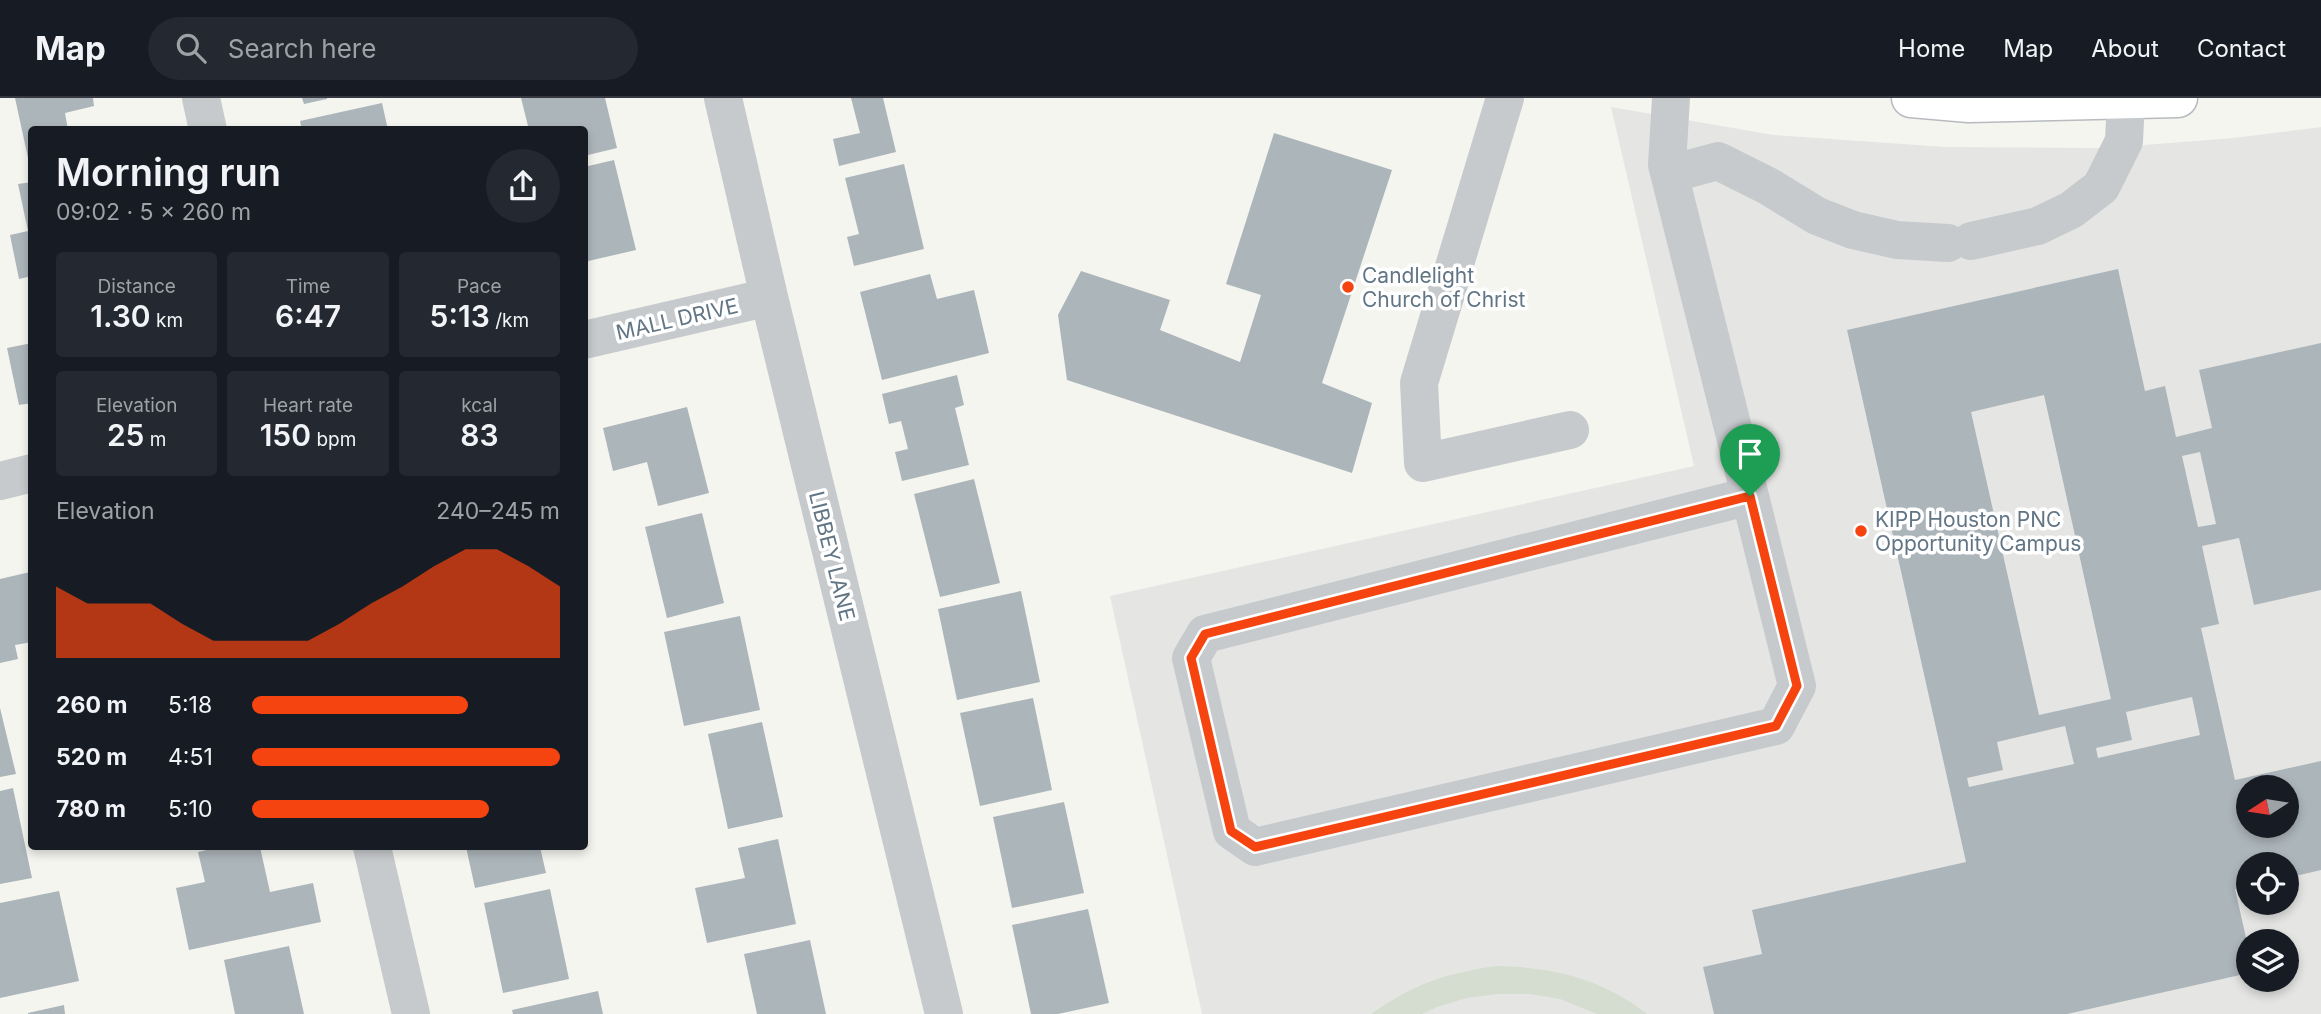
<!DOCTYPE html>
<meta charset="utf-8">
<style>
:root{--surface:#171b24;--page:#242831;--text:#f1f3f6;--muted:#9ea1a6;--line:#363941;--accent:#f54410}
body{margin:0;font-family:Inter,sans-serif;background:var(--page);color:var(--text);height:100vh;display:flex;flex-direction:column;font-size:26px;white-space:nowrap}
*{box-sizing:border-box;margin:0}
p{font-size:23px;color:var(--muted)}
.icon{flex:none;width:38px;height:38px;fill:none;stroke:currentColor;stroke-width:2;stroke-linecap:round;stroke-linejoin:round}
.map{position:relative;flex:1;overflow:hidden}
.side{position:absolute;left:28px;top:28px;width:560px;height:724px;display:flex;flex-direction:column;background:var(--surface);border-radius:7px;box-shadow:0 4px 10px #0003}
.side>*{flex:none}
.needle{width:46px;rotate:258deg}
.controls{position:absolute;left:2236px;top:677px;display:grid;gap:14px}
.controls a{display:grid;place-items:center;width:63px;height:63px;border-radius:50%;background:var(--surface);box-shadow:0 4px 10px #0003;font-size:35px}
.pin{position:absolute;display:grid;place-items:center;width:60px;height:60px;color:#fff;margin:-72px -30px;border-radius:50% 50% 50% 0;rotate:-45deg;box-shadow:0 0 7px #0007}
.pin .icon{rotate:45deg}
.round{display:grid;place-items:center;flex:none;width:74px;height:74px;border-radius:37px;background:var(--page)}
.overview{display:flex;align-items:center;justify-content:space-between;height:119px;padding:0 28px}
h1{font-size:38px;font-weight:600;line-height:52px}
.metrics{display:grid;grid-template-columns:repeat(3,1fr);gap:10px;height:119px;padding:7px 28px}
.metrics div{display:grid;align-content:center;border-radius:7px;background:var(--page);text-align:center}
.metrics b{font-size:30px;font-weight:600}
.metrics small{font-size:19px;font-weight:400}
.metrics p{font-size:19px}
.chart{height:196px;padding:14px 28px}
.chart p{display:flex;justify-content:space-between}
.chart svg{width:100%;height:126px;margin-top:7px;fill:var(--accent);opacity:.7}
ul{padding:0 28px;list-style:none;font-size:23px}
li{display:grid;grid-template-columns:112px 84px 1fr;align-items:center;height:52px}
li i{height:18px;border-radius:9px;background:var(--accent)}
header{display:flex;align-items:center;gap:42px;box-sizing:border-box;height:98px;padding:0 35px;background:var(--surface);border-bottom:2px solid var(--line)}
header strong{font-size:33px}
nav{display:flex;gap:38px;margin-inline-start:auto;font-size:24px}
.search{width:490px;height:63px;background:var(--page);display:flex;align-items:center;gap:18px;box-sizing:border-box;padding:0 24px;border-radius:38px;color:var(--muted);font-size:26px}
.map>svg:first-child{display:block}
.built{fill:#e5e6e4;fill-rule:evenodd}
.green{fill:#d5ddd1}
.building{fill:#acb5ba;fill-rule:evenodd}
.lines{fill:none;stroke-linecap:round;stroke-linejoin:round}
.major-casing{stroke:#b7bbbf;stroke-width:41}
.minor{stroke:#c7cacd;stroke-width:38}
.major{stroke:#fff;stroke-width:38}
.route-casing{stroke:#fff;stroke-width:14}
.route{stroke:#f54410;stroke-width:9}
.poi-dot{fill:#f54410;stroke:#fff;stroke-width:2.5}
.labels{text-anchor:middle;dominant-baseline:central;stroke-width:7;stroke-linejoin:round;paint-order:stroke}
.poi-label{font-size:21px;fill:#617585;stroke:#fff;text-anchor:start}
.street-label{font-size:21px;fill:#617585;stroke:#fff}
</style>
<header>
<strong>Map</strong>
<div class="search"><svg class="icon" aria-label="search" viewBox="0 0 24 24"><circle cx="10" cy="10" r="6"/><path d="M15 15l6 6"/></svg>Search here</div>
<nav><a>Home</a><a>Map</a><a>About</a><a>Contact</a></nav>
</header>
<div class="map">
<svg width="2321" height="916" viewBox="0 0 2321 916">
<rect width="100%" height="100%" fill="#f5f5f0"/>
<path class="built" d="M 1611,9 L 1774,37 L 1946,49 L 2106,50 L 2233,40 L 2321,29 L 2321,916 L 1202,916 L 1110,498 L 1694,368 ZM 2249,690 L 2287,690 L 2287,728 L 2249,728 ZM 2249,766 L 2287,766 L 2287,805 L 2249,805 ZM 2249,844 L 2287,844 L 2287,882 L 2249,882 Z"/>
<path class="green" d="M 1497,868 C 1553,869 1603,881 1647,916 L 1597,916 L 1560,901 L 1529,896 L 1498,896 L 1467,900 L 1437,909 L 1422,916 L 1371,916 C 1414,886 1445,875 1497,868 Z"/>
<path class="building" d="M 15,0 L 93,0 L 94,8 L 65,15 L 68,32 L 32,32 L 32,59 L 28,60 Z
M 302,0 L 327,0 L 327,1 L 304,6 Z
M 521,0 L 605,0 L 617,50 L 584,58 L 584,32 L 529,32 Z
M 851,0 L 883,0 L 896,54 L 839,68 L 833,41 L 860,35 Z
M 382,5 L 388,32 L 302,32 L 300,23 Z
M 1274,35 L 1392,72 L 1322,285 L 1372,305 L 1352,375 L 1067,282 L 1058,217 L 1081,173 L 1170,202 L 1160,232 L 1240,264 L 1261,197 L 1226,186 Z
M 614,62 L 636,152 L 584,164 L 584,69 Z
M 904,66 L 924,151 L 854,168 L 847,139 L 859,136 L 845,80 Z
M 32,84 L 32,178 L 19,181 L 10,137 L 28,133 L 18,86 Z
M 2118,171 L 2145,293 L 2165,288 L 2176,339 L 2212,330 L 2199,272 L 2321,245 L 2321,492 L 2254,507 L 2239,440 L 2202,448 L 2219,526 L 2201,530 L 2235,682 L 2321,663 L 2321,772 L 2287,780 L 2287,766 L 2249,766 L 2249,788 L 2235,791 L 2249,853 L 2249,875 L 2067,916 L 1714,916 L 1703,869 L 1762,856 L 1752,812 L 1966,764 L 1847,232 ZM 2044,297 L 2111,601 L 2039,617 L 1971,314 ZM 2200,354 L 2216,426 L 2198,429 L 2182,358 ZM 2192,599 L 2200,637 L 2098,660 L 2096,650 L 2132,642 L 2126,614 ZM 2065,628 L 2074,666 L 1969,689 L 1967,680 L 2003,672 L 1997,644 ZM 2249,690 L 2287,690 L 2287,728 L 2249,728 Z
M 930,176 L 937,201 L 974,192 L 989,255 L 882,282 L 860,194 Z
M 32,245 L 32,305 L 19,307 L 7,250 Z
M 957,277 L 964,307 L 955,310 L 969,367 L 902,383 L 895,354 L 908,351 L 901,323 L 889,326 L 882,296 Z
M 687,309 L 709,395 L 658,408 L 647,364 L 613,373 L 603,330 Z
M 974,381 L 1000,485 L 940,499 L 914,396 Z
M 702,415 L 724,505 L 667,520 L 645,429 Z
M 30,474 L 32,544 L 15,547 L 18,561 L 0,565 L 0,481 Z
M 1021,493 L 1040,584 L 957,602 L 938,511 Z
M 740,518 L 760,612 L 684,628 L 664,534 Z
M 1033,600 L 1052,692 L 980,708 L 960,615 Z
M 0,610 L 16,676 L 0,679 Z
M 762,624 L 783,719 L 728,731 L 708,636 Z
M 13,690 L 32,780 L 0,786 L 0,693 Z
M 1064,704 L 1084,795 L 1012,810 L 993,719 Z
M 778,741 L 796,826 L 707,845 L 695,790 L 745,780 L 738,750 Z
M 220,749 L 260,749 L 270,794 L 313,785 L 321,824 L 189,852 L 176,790 L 205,784 L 198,754 Z
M 466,749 L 540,749 L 546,775 L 475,790 Z
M 550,791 L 569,881 L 503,895 L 484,805 Z
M 59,793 L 79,883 L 0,900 L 0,805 Z
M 1088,811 L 1109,905 L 1058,916 L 1031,916 L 1012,827 Z
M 810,842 L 826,916 L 757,916 L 744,856 Z
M 289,848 L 304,916 L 235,916 L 224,862 Z
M 598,893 L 603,916 L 513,916 L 512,912 Z
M 64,907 L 65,916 L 28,916 L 28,915 Z"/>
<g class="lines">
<g class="major-casing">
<path id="major" d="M 1911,0 L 1969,5 L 2178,0"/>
</g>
<path class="minor" d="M 201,0 L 208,32
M 723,0 L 769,199 L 944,916
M 1505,0 L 1419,285 L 1423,365 L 1570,332
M 1671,0 L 1667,67 L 1750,398
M 1670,76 L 1718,63 L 1768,88 L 1817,118 L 1853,132 L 1897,142 L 1948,145
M 1971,143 L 2038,128 L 2071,112 L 2101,89 L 2124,43 L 2126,2
M 584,242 L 769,199
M 0,383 L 32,375
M 1750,398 L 1797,588 L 1776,628 L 1255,749 L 1232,733 L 1191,560 L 1205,536 Z
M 372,749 L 411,916"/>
<use href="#major" class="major"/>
</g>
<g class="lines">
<g class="route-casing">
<path id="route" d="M 1750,398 L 1797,588 L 1776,628 L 1255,749 L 1231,733 L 1191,560 L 1205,536 Z"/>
</g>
<use href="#route" class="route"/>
</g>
<g class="poi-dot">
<circle cx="1348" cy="189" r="7"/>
<circle cx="1861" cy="433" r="7"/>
</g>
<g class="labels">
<g class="poi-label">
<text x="1362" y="177">Candlelight<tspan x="1362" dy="24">Church of Christ</tspan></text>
<text x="1875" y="421">KIPP Houston PNC<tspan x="1875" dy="24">Opportunity Campus</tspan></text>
</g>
<g class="street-label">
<text transform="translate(677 221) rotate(-13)">MALL DRIVE</text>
<text transform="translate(832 458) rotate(76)">LIBBEY LANE</text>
</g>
</g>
</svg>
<div class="controls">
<a><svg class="needle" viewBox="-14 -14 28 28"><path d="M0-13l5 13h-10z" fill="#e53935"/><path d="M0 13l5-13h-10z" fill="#9ea1a6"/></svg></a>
<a><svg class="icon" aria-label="locate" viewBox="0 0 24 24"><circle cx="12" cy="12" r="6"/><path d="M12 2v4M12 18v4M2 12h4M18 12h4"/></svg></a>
<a><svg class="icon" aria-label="layers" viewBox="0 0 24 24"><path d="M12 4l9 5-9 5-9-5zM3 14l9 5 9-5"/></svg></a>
</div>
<div class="pin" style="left:1750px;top:398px;background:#1e9e55"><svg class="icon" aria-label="arrive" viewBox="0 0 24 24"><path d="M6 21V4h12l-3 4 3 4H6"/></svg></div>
<section class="side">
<div class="overview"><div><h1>Morning run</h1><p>09:02 · 5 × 260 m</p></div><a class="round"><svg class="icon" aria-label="share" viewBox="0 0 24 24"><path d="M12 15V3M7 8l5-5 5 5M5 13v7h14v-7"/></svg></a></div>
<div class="metrics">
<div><p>Distance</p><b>1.30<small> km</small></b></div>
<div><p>Time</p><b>6:47</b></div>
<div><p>Pace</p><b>5:13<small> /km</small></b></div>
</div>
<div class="metrics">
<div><p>Elevation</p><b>25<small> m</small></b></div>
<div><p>Heart rate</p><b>150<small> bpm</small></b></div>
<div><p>kcal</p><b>83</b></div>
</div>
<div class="chart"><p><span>Elevation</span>240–245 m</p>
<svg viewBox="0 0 160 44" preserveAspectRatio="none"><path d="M0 44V19L10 25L20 25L30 25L40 32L50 38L60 38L70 38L80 38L90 32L100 25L110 19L120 12L130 6L140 6L150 12L160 19V44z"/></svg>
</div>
<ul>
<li><b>260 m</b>5:18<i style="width:70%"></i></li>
<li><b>520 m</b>4:51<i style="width:100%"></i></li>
<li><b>780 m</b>5:10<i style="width:77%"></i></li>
</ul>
</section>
</div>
